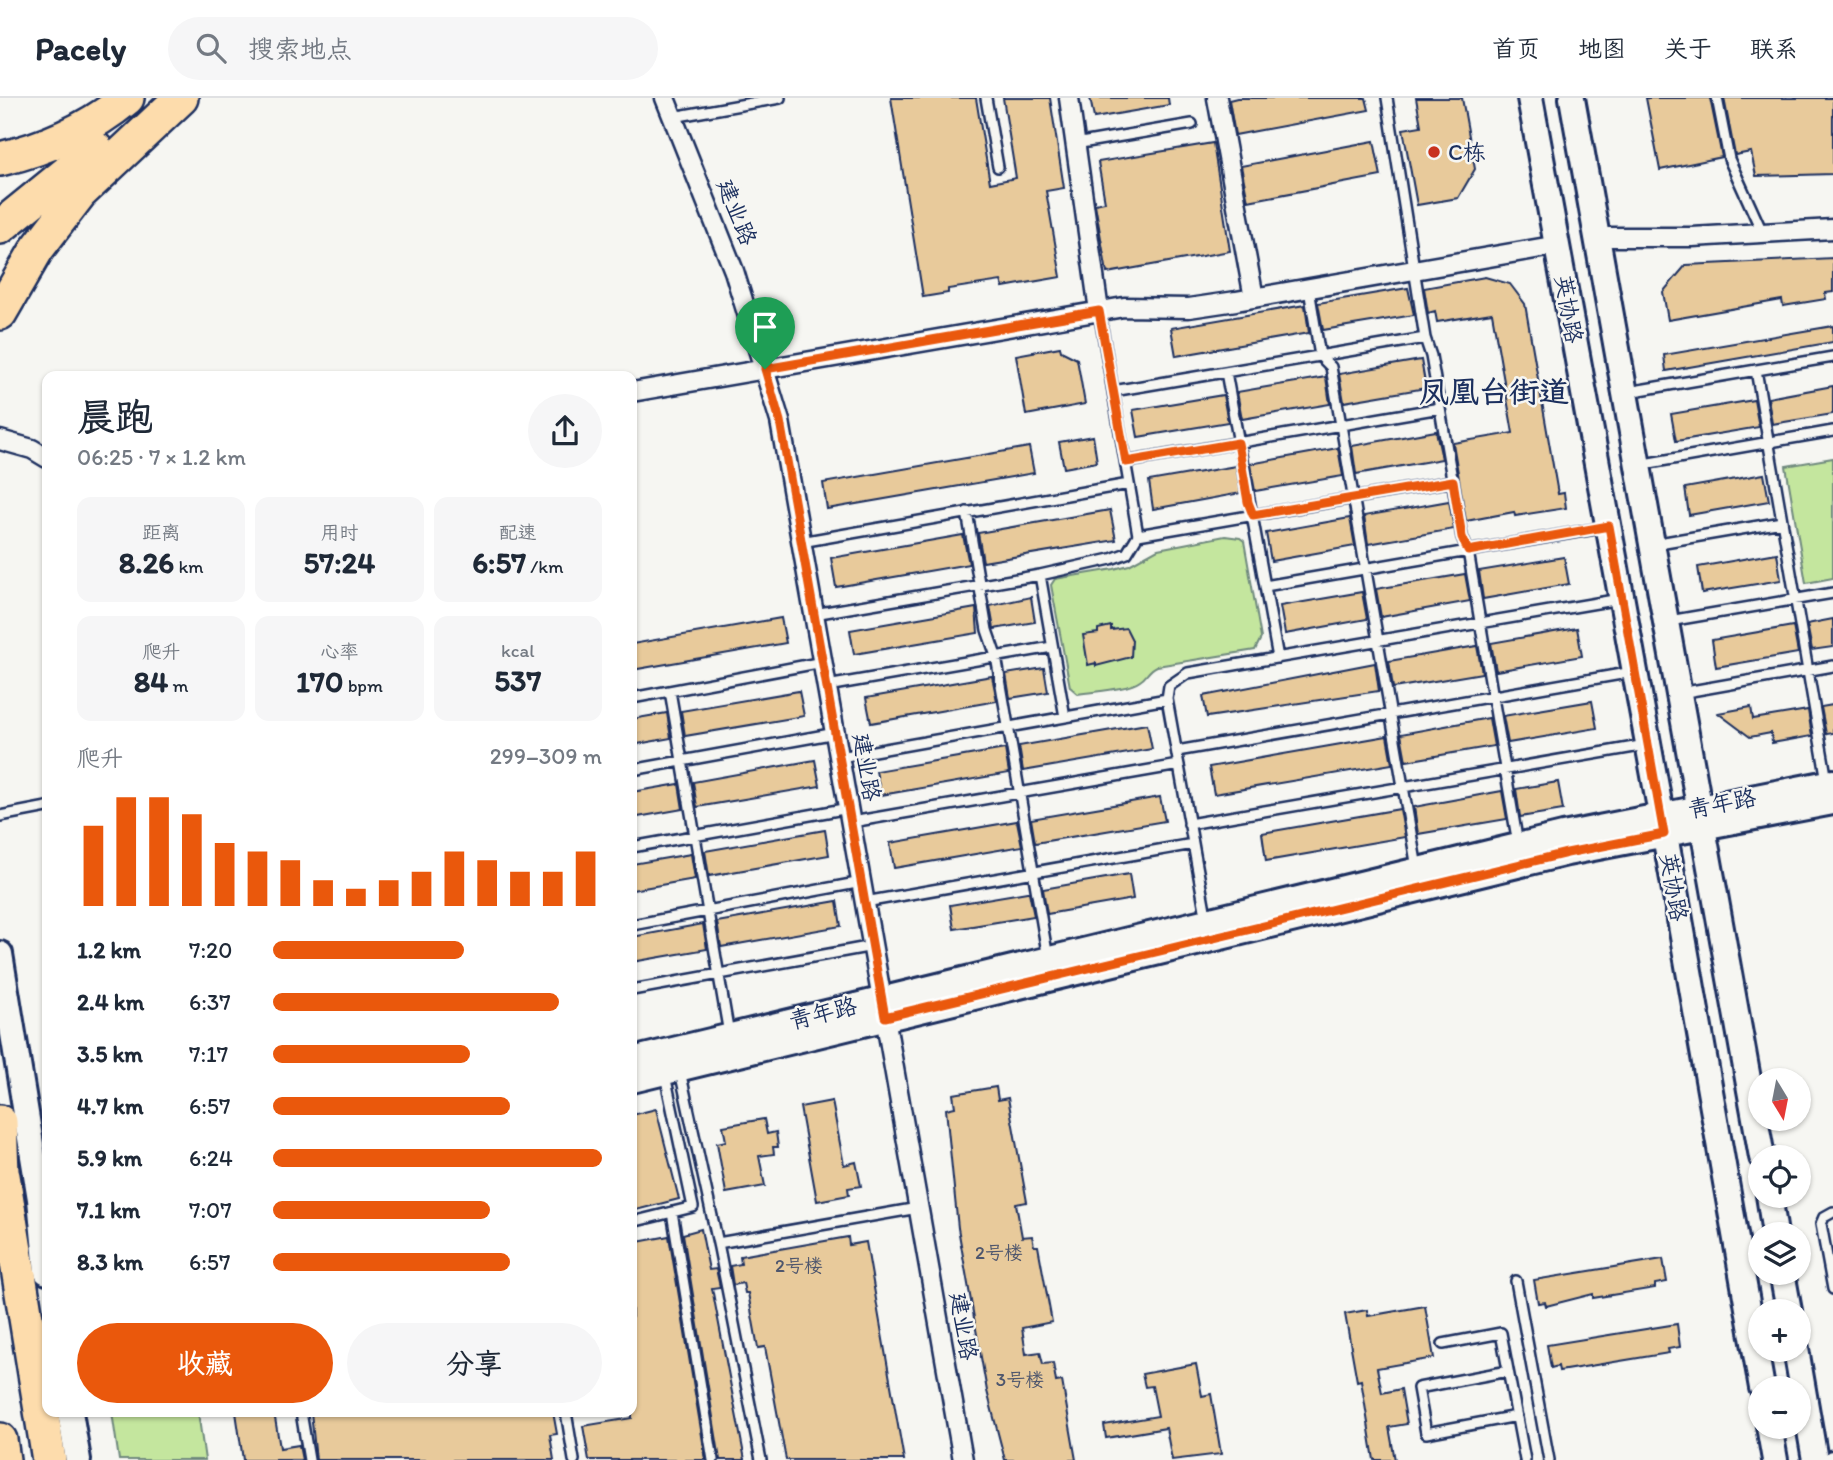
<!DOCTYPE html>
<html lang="zh">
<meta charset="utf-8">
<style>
:root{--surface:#fff;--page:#f6f6f7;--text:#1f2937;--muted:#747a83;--line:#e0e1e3;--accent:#ea580c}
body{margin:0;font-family:Itim,"LXGW WenKai TC",sans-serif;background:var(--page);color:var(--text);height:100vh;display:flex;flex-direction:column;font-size:26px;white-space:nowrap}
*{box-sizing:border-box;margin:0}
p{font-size:23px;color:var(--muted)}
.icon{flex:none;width:38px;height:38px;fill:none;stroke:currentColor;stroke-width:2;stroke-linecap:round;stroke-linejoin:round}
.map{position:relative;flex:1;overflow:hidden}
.drawer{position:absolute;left:42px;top:273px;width:595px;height:1046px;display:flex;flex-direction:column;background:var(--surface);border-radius:14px;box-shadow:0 2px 5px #0004}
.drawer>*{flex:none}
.needle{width:46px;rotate:170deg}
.fabs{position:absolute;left:1748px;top:970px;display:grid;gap:14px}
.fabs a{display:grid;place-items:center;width:63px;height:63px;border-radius:50%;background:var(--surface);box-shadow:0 2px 5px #0004;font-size:35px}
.pin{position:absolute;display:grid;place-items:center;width:60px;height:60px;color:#fff;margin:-72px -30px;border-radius:50% 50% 50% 0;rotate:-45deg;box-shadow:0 0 7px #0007}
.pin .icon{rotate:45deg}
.round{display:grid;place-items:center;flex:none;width:74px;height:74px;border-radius:37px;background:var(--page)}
.overview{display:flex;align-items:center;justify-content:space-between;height:119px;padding:0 35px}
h1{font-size:38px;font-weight:700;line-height:52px}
.stats{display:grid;grid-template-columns:repeat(3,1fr);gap:10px;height:119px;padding:7px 35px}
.stats div{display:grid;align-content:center;border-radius:14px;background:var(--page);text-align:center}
.stats b{font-size:30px;font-weight:700}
.stats small{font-size:19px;font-weight:400}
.stats p{font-size:19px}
.chart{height:196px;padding:14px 35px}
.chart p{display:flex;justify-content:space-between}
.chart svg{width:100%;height:126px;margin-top:7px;stroke:var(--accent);stroke-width:6}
.primary-button{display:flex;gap:14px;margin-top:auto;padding:14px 35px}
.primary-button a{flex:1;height:80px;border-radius:42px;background:var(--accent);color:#fff;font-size:28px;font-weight:700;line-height:80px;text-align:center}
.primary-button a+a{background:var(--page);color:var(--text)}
ul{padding:0 35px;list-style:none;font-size:23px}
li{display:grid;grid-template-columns:112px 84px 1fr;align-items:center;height:52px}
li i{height:18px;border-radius:9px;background:var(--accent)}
header{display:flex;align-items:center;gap:42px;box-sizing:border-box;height:98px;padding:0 35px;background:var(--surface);border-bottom:2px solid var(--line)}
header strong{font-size:33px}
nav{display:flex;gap:38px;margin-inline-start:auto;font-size:24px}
.search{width:490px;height:63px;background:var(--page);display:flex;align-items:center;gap:18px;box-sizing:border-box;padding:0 24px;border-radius:38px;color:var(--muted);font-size:26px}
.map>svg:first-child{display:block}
.green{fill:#c4e69e;stroke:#708a7e;stroke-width:2}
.building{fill:#e8ca9b;stroke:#1b2f5e;stroke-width:2}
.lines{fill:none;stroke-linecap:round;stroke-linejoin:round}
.lane-casing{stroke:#1b2f5e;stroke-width:14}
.street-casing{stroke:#1b2f5e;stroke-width:23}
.secondary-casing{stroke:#1b2f5e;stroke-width:30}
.highway-casing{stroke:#1b2f5e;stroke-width:38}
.lane{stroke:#f6f6f2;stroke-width:9}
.street{stroke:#f6f6f2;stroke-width:18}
.secondary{stroke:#f6f6f2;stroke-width:24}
.highway{stroke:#fddcac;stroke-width:33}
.route-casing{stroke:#fff;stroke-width:14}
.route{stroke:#ea580c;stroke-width:9}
.poi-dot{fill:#c8321e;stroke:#f6f6f2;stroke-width:2.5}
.labels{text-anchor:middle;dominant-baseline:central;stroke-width:5;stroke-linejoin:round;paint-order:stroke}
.number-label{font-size:19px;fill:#4e566d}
.poi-label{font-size:23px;fill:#1b2f5e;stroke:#f6f6f2;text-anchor:start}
.street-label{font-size:23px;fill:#1b2f5e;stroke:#f6f6f2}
.district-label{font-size:30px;font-weight:bold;fill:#1b2f5e;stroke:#f6f6f2}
</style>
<header>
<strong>Pacely</strong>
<div class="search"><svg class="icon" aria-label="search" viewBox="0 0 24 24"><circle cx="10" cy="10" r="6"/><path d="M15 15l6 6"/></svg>搜索地点</div>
<nav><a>首页</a><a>地图</a><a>关于</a><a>联系</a></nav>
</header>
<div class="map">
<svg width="1833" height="1362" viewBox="0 0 1833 1362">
<rect width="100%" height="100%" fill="#f6f6f2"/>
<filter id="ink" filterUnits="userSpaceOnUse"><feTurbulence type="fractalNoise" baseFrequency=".0143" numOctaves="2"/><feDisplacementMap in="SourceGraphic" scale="14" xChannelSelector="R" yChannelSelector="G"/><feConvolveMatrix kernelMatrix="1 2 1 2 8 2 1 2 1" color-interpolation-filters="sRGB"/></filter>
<g filter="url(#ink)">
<path class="green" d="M 1833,360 L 1833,480 L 1806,485 L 1786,368 Z
M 1225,438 L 1240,440 L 1244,443 L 1261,540 L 1255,552 L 1157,568 C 1148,572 1147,579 1140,583 C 1128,592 1093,593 1078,596 L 1070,589 L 1051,487 L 1055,481 L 1114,471 L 1129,467 L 1158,451 Z
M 112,1314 L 198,1314 L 205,1362 L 119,1362 Z"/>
<path class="building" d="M 891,0 L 976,0 L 990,85 L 1016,80 L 1003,0 L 1050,0 L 1064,90 L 1046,93 L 1061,179 L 1003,189 L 1001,183 L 948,191 L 948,195 L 923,199 Z
M 1090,0 L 1168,0 L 1169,7 L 1094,20 Z
M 1237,0 L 1366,0 L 1369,12 L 1235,37 L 1229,2 Z
M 1416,0 L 1462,0 L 1475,71 L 1458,100 L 1417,107 L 1403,31 L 1421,28 Z
M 1646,0 L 1710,0 L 1722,59 L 1660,72 Z
M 1724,0 L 1833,0 L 1833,76 L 1756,78 L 1751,54 L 1735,57 Z
M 1374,43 L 1381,78 L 1248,103 L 1241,68 Z
M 1213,45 L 1230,153 L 1107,175 L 1095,106 L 1105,104 L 1098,64 Z
M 1833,160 L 1833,194 L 1825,195 L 1826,201 L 1783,208 L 1782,202 L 1668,222 L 1663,194 L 1686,167 Z
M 1485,179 L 1510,186 L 1525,206 L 1558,396 L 1564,395 L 1566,410 L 1515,418 L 1514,414 L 1466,423 L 1453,345 L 1513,335 L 1492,215 L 1437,224 L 1435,213 L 1428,215 L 1424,190 Z
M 1408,190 L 1414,217 L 1323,232 L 1318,205 Z
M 1305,207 L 1309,235 L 1176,258 L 1171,230 Z
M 1833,228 L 1833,244 L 1666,273 L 1664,257 Z
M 1060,249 L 1061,253 L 1077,261 L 1085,306 L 1026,317 L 1016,257 Z
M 1421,262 L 1426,290 L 1344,304 L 1339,276 Z
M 1326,279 L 1330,306 L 1242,321 L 1237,294 Z
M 1833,288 L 1833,316 L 1772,326 L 1768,300 Z
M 1223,297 L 1228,324 L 1138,339 L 1133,312 Z
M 1754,302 L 1759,329 L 1676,343 L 1671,316 Z
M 1436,333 L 1442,361 L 1356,376 L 1352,348 Z
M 1093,338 L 1097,364 L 1064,370 L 1059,344 Z
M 1029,349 L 1034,375 L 827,411 L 823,385 Z
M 1338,350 L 1343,378 L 1255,393 L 1250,366 Z
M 1236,368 L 1241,395 L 1153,411 L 1149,383 Z
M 1764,376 L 1769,403 L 1689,417 L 1685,390 Z
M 1449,403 L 1454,431 L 1368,446 L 1364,418 Z
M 1110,412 L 1116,442 L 983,464 L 978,435 Z
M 1350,420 L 1355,448 L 1271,463 L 1266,435 Z
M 963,437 L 969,466 L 836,489 L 831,460 Z
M 1777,455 L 1781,482 L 1702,495 L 1698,469 Z
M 1564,459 L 1569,486 L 1483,501 L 1479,473 Z
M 1465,476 L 1470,503 L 1381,519 L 1376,491 Z
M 1362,494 L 1367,521 L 1285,536 L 1280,508 Z
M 1031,499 L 1035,524 L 994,531 L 990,508 Z
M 976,510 L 978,535 L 854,556 L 850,532 Z
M 781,520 L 786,545 L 632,572 L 632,546 Z
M 1833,521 L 1833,549 L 1812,552 L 1807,526 Z
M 1111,528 L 1111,532 L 1126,530 L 1132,542 L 1131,559 L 1096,568 L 1096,565 L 1088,567 L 1083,537 L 1098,535 L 1098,531 Z
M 1793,528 L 1798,555 L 1716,569 L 1712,542 Z
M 1577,530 L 1582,558 L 1496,573 L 1491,545 Z
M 1477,548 L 1482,575 L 1393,590 L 1389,563 Z
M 1375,565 L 1379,593 L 1207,619 L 1203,598 Z
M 1044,570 L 1048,594 L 1010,600 L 1006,576 Z
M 992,578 L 997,603 L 871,625 L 866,600 Z
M 799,593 L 804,618 L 685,638 L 681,613 Z
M 1592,603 L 1597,630 L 1508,645 L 1503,618 Z
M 1833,607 L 1833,635 L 1826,636 L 1821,609 Z
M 1751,609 L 1753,621 L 1808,612 L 1812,638 L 1772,645 L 1771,635 L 1750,639 L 1718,615 Z
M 667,615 L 671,640 L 632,647 L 632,621 Z
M 1489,620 L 1494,648 L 1406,663 L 1401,636 Z
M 1147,626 L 1152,651 L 1023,673 L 1019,648 Z
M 1387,638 L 1392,666 L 1214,696 L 1209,669 Z
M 1005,651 L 1009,675 L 881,697 L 876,673 Z
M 815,662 L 820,688 L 697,709 L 693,684 Z
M 1558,684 L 1563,712 L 1520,719 L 1516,691 Z
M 679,686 L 683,711 L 632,720 L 632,694 Z
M 1502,693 L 1507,721 L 1418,736 L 1414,709 Z
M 1160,699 L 1165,723 L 1035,745 L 1031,721 Z
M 1400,711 L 1405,739 L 1266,763 L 1262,735 Z
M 1017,723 L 1022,748 L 894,770 L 890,745 Z
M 825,732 L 829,757 L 709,778 L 705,753 Z
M 691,756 L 695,781 L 632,792 L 632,766 Z
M 1129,776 L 1133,801 L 1047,816 L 1043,791 Z
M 1027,794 L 1029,794 L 1034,818 L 954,831 L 950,807 Z
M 837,803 L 841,828 L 721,849 L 717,824 Z
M 703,826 L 707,851 L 632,864 L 632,839 Z
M 996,989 L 998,1002 L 1008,1000 L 1027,1104 L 1016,1106 L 1022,1139 L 1032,1138 L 1034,1148 L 1038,1148 L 1052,1224 L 1022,1230 L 1026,1256 L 1040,1254 L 1043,1266 L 1053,1265 L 1056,1284 L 1062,1283 L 1076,1362 L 1005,1362 L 987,1293 L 958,1130 L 946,1011 L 955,1009 L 953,996 Z
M 832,1003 L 844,1067 L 856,1064 L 861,1088 L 848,1090 L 849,1097 L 817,1103 L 800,1009 Z
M 656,1011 L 679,1101 L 632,1113 L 632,1017 Z
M 764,1021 L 767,1036 L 776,1034 L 778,1049 L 773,1049 L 774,1056 L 759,1058 L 765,1088 L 726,1095 L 717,1045 L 726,1043 L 723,1028 Z
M 701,1131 L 709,1172 L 716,1171 L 720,1189 L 712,1190 L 745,1362 L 720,1362 L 683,1136 Z
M 669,1138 L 706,1362 L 589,1362 L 583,1328 L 632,1320 L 632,1145 Z
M 848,1139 L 849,1147 L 866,1144 L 904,1362 L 786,1362 L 765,1249 L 758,1250 L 748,1195 L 745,1195 L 743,1185 L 733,1187 L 730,1168 L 741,1166 L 740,1158 Z
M 1663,1161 L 1667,1184 L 1655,1186 L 1655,1190 L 1593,1200 L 1593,1196 L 1546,1208 L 1545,1204 L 1538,1205 L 1534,1182 Z
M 1425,1208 L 1434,1260 L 1377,1270 L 1382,1295 L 1401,1291 L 1407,1326 L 1389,1329 L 1395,1362 L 1374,1362 L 1361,1282 L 1357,1283 L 1345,1216 L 1367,1212 L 1368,1218 Z
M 1677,1226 L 1680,1249 L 1668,1251 L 1669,1255 L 1559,1273 L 1558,1268 L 1551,1270 L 1547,1247 Z
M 1196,1266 L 1202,1298 L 1211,1296 L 1221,1356 L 1172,1362 L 1166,1330 L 1106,1340 L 1104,1327 L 1158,1318 L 1152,1288 L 1145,1289 L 1142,1276 Z
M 236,1314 L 274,1314 L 280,1350 L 299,1347 L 302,1362 L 243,1362 Z
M 311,1314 L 553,1314 L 557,1336 L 550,1337 L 554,1362 L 316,1362 Z"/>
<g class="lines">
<g class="lane-casing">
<path id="lane" d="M 986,0 L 998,69
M 1387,0 L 1425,240 L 1431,258 L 1462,439 L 1468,453 L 1518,746
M 1717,0 L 1729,61 L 1763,136
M 673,19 L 780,0
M 1075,46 L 1192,26
M 1309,191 L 1320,258 L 1331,269 L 1417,770
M 1756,272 L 1827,683
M 1226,274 L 1278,560
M 1113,293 L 1425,240
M 1628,294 L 1833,259
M 1126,364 L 1440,310
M 1638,367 L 1833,333
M 967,414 L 987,532 L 996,558 L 1048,860
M 1138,437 L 1453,383
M 801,444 L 1129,386
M 1653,446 L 1782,424
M 1040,477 L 1065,619
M 1265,488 L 1607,429
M 814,516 L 1040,477 L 1111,461 L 1127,455 L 1138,437 L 1099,213
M 1669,523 L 1833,495
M 827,588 L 1052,549
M 670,593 L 729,936
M 1680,595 L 1833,568
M 632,600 L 823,564
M 1177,653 L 1633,574
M 840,659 L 1167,601
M 632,672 L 836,635
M 0,718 L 47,709
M 852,724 L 1179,667
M 1189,726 L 1646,647
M 632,749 L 849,710
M 865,804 L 1193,746
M 1207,823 L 1167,601 L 1169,588 L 1188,575 L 1620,501
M 632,827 L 862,784
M 632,892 L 873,848
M 680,973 L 719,1150 L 761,1362
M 672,1114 L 713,1362
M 1833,1114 L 1824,1119 L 1821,1126 L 1833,1191
M 632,1124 L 693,1109 L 665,977
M 718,1145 L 918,1110
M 1516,1183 L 1549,1362
M 1443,1246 L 1501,1235 L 1525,1362
M 1508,1273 L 1418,1290 L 1426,1335 L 1517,1318
M 301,1314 L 309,1362
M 566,1314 L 574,1362"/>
</g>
<g class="street-casing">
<path id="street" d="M 665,0 L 734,173 L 780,323 L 963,1362
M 1069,0 L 1099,213
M 1217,0 L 1254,200
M 1599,139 L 1692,139 L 1833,131
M 632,294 L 1124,209 L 1189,210 L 1236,203 L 1558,147
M 0,342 L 32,351 L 47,360
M 1832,1362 L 1833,1362"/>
</g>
<g class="secondary-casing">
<path id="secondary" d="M 1530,0 L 1672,776 L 1762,1290
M 1572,0 L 1762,1059
M 0,856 L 40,1101 L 47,1174
M 632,962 L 1563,737 L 1833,684
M 632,982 L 1567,755 L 1833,704
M 1769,1097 L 1775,1136
M 1782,1174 L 1789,1213
M 1796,1251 L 1815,1362
M 70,1314 L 78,1362
M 1769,1328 L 1775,1362"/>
</g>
<g class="highway-casing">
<path id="highway" d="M 0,61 C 47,50 90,31 127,0
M 0,129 L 96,51
M 0,215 L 37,151 L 80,95 L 181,0
M 0,1024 L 3,1100
M 3,1078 L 49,1362
M 0,1342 L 3,1362"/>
</g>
<use href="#lane" class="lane"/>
<use href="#street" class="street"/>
<use href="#secondary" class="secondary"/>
<use href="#highway" class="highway"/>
</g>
</g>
<g class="lines" filter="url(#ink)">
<g class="route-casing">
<path id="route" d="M 1099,213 L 1126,364 L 1238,345 L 1248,404 L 1253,417 L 1453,383 L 1462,439 L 1468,453 L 1609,428 L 1664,736 L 1567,755 L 885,919 L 780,323 L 765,271 Z"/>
</g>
<use href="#route" class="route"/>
</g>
<circle class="poi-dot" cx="1434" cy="54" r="7"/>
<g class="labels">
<g class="number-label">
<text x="999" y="1154">2号楼</text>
<text x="799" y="1167">2号楼</text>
<text x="1020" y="1281">3号楼</text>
</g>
<g class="poi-label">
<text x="1448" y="54">C栋</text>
</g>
<g class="street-label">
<text transform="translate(737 114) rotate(68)">建业路</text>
<text transform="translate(1569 211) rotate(80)">英协路</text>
<text transform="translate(867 669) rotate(80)">建业路</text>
<text transform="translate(1722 705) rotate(-11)">青年路</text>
<text transform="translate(1674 789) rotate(80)">英协路</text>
<text transform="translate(823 915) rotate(-14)">青年路</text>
<text transform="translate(964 1228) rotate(80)">建业路</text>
</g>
<g class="district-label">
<text x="1494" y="293">凤凰台街道</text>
</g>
</g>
</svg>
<div class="fabs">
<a><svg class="needle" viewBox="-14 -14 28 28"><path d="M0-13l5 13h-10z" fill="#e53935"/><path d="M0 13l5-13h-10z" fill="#747a83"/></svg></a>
<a><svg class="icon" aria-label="locate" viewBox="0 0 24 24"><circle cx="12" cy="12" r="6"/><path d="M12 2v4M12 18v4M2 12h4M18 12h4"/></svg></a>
<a><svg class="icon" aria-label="layers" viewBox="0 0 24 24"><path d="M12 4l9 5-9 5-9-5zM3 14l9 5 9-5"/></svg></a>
<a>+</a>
<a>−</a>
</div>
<div class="pin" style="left:765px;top:271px;background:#1e9e55"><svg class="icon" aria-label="arrive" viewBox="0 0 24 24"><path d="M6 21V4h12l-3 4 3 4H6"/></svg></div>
<section class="drawer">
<div class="overview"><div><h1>晨跑</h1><p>06:25 · 7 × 1.2 km</p></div><a class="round"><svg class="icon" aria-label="share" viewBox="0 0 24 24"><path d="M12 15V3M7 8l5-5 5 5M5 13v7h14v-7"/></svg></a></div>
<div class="stats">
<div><p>距离</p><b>8.26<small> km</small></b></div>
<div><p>用时</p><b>57:24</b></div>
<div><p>配速</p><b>6:57<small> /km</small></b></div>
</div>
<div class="stats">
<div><p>爬升</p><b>84<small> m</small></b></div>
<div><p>心率</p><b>170<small> bpm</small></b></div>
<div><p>kcal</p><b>537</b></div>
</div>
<div class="chart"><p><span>爬升</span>299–309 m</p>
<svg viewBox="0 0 160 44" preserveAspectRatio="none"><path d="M5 44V16M15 44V6M25 44V6M35 44V12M45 44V22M55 44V25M65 44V28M75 44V35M85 44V38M95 44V35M105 44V32M115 44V25M125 44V28M135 44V32M145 44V32M155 44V25"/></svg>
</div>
<ul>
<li><b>1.2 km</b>7:20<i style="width:58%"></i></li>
<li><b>2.4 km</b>6:37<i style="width:87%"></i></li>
<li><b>3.5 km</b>7:17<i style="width:60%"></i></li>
<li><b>4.7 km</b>6:57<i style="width:72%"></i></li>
<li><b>5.9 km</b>6:24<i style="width:100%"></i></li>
<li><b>7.1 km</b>7:07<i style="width:66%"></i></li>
<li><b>8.3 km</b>6:57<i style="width:72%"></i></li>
</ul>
<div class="primary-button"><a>收藏</a><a>分享</a></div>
</section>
</div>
